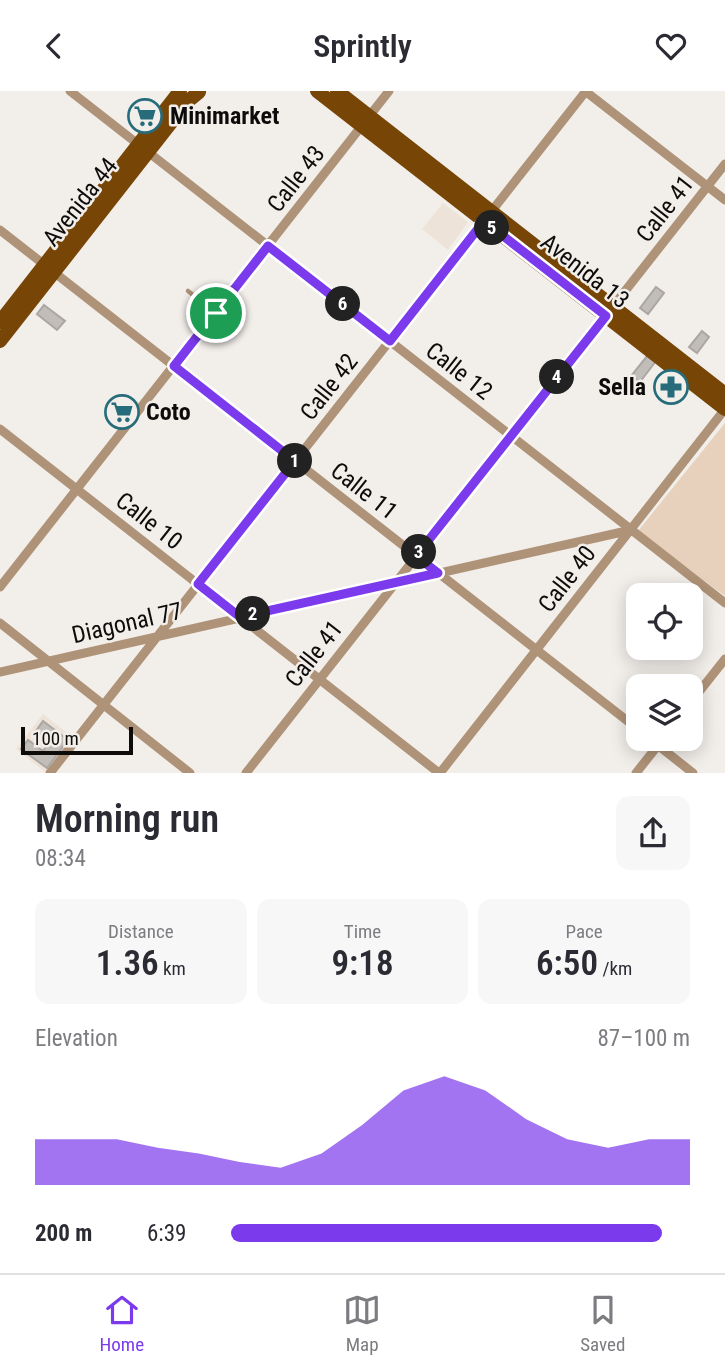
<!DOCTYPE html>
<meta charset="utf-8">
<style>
:root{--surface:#fff;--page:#f7f7f7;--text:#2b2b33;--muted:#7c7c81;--line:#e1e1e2;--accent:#7c3aed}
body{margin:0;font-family:"Roboto Condensed",sans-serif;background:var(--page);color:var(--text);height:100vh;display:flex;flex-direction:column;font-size:26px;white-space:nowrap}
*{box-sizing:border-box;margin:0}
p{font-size:23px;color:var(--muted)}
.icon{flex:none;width:38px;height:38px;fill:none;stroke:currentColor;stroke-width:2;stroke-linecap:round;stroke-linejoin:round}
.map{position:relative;height:682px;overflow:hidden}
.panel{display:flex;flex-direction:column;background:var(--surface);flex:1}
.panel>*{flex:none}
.buttons{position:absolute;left:626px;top:492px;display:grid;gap:14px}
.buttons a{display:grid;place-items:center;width:77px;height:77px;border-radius:14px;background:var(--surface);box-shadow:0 4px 18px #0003;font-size:35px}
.scale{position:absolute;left:21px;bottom:18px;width:112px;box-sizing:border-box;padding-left:7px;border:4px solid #0e0c0b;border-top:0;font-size:19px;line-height:24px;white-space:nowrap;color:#0e0c0b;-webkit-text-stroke:5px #f2eeea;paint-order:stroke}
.pin{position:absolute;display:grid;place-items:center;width:60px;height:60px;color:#fff;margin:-30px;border:4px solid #fff;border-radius:50%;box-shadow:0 2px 7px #0007}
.km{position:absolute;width:35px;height:35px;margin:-18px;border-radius:50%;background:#222;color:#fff;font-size:19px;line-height:35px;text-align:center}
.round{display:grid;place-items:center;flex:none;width:74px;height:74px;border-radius:14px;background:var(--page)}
.headline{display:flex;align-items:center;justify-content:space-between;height:119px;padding:0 35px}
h1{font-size:38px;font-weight:600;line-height:52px}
.stats{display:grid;grid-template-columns:repeat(3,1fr);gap:10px;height:119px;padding:7px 35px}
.stats div{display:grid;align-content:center;border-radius:14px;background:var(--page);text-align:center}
.stats b{font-size:35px;font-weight:600}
.stats small{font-size:19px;font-weight:400}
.stats p{font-size:19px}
.chart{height:196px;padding:14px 35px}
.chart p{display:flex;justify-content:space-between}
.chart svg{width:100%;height:126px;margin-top:7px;fill:var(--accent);opacity:.7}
ul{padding:0 35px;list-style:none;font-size:23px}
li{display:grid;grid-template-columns:112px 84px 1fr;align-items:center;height:52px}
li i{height:18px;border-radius:9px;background:var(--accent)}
header{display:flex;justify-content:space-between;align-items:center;height:91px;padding:0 35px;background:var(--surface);font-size:32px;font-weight:600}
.dock{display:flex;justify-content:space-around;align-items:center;height:98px;border-top:2px solid var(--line);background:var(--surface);font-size:19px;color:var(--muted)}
.dock a{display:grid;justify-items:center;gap:4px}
.dock .current{color:var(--accent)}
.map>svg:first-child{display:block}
.built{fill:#ede3d9}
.green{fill:#e7d1bd}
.building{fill:#c1bdb9;stroke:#aba6a3;stroke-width:2}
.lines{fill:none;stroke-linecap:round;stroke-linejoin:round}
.service{stroke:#af9378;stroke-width:4.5}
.minor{stroke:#af9378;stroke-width:9}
.primary{stroke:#774606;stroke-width:14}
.route-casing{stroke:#fff;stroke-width:14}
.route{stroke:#7c3aed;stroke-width:9}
.labels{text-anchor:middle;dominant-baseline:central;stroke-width:5;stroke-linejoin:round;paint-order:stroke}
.poi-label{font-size:24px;font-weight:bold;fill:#0e0c0b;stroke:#f2eeea;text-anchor:start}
.street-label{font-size:24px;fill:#0e0c0b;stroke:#f2eeea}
</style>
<header><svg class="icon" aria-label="back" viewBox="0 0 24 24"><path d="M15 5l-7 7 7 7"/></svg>Sprintly<svg class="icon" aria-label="heart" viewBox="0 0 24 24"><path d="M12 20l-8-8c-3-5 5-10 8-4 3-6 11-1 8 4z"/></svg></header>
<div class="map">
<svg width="725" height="682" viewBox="0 0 725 682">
<rect width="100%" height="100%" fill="#f2eeea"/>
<path class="built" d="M 443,112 L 468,131 L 448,159 L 422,138 Z
M 43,623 L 72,646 L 45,681 L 16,658 Z"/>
<path class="green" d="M 725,332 L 725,505 L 638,440 Z"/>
<path class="building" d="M 656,196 L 664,202 L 648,223 L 640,217 Z
M 44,214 L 65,230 L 57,239 L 37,223 Z
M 702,240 L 709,246 L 697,262 L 689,256 Z
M 648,264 L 656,270 L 640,291 L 631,285 Z
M 672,285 L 680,291 L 669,306 L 661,300 Z
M 43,630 L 68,649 L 47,677 L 21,658 L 28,649 L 43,660 L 50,650 L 36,640 Z"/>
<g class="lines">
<path class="service" d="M 188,200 L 215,221"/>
<path class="minor" d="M 70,0 L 725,512
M 585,0 L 725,109
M 0,139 L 639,639
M 0,338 L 439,682
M 0,496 L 389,0
M 0,532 L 190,682
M 0,581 L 631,439
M 691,611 L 725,568
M 650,648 L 693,682
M 50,682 L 586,0
M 246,682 L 725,73
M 440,682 L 725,318
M 636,682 L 663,648"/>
<path class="primary" d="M 317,0 L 725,318
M 337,0 L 725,303
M 0,231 L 180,0
M 0,250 L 188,10 L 199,1"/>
</g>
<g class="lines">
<g class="route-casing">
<path id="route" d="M 484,130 L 606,225 L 416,465 L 438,482 L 240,526 L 198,493 L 295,370 L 174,275 L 268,155 L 390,250 Z"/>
</g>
<use href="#route" class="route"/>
</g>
<defs>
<g id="supermarket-ring" transform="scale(1.75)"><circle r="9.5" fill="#f2eeea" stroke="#266c7b" stroke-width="1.5"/><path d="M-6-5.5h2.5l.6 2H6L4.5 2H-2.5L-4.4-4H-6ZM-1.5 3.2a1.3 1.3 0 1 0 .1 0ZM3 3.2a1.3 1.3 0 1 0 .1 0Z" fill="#266c7b"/></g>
<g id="pharmacy-ring" transform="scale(1.75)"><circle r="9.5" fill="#f2eeea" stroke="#266c7b" stroke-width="1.5"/><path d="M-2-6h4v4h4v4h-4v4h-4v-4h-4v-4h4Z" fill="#266c7b"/></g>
</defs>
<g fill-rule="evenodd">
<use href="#supermarket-ring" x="145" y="25"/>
<use href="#pharmacy-ring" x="671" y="296"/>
<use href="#supermarket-ring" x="122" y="321"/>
</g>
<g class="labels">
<g class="poi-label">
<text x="170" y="25">Minimarket</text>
<text x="646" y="296" text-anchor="end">Sella</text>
<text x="146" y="321">Coto</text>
</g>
<g class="street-label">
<text transform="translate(296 88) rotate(-52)">Calle 43</text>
<text transform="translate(80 111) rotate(-52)">Avenida 44</text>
<text transform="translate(665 118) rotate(-52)">Calle 41</text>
<text transform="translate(585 180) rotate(38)">Avenida 13</text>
<text transform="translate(459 280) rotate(38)">Calle 12</text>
<text transform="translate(329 296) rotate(-52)">Calle 42</text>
<text transform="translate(364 400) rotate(38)">Calle 11</text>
<text transform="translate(149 430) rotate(38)">Calle 10</text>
<text transform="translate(567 488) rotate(-52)">Calle 40</text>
<text transform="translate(127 532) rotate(-13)">Diagonal 77</text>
<text transform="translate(314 563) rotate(-52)">Calle 41</text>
</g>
</g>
</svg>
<div class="buttons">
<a><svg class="icon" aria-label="locate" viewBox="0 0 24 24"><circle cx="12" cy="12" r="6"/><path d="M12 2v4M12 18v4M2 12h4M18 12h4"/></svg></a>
<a><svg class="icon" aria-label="layers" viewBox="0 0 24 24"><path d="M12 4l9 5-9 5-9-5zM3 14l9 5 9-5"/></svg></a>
</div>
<div class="scale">100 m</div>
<div class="pin" style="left:216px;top:222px;background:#1e9e55"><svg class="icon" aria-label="arrive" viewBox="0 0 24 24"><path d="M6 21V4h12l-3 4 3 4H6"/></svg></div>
<b class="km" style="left:295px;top:370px">1</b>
<b class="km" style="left:253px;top:523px">2</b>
<b class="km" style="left:419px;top:461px">3</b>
<b class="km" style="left:557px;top:286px">4</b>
<b class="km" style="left:492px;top:137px">5</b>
<b class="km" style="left:343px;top:213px">6</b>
</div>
<section class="panel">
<div class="headline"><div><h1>Morning run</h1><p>08:34</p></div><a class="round"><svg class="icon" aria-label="share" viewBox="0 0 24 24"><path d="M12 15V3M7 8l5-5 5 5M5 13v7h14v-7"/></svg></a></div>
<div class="stats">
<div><p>Distance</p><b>1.36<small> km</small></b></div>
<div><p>Time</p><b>9:18</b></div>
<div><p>Pace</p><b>6:50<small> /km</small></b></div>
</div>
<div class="chart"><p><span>Elevation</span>87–100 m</p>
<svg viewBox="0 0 160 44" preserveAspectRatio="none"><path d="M0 44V28L10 28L20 28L30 31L40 33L50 36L60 38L70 33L80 23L90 11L100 6L110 11L120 21L130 28L140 31L150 28L160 28V44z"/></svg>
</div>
<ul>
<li><b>200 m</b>6:39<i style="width:94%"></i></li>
</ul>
</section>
<nav class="dock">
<a class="current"><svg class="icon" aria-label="home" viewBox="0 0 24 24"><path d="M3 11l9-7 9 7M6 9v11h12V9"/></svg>Home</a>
<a><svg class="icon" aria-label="map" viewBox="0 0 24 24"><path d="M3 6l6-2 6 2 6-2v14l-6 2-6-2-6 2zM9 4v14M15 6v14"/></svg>Map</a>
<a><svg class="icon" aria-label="saved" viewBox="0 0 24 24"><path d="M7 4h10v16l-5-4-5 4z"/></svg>Saved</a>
</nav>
